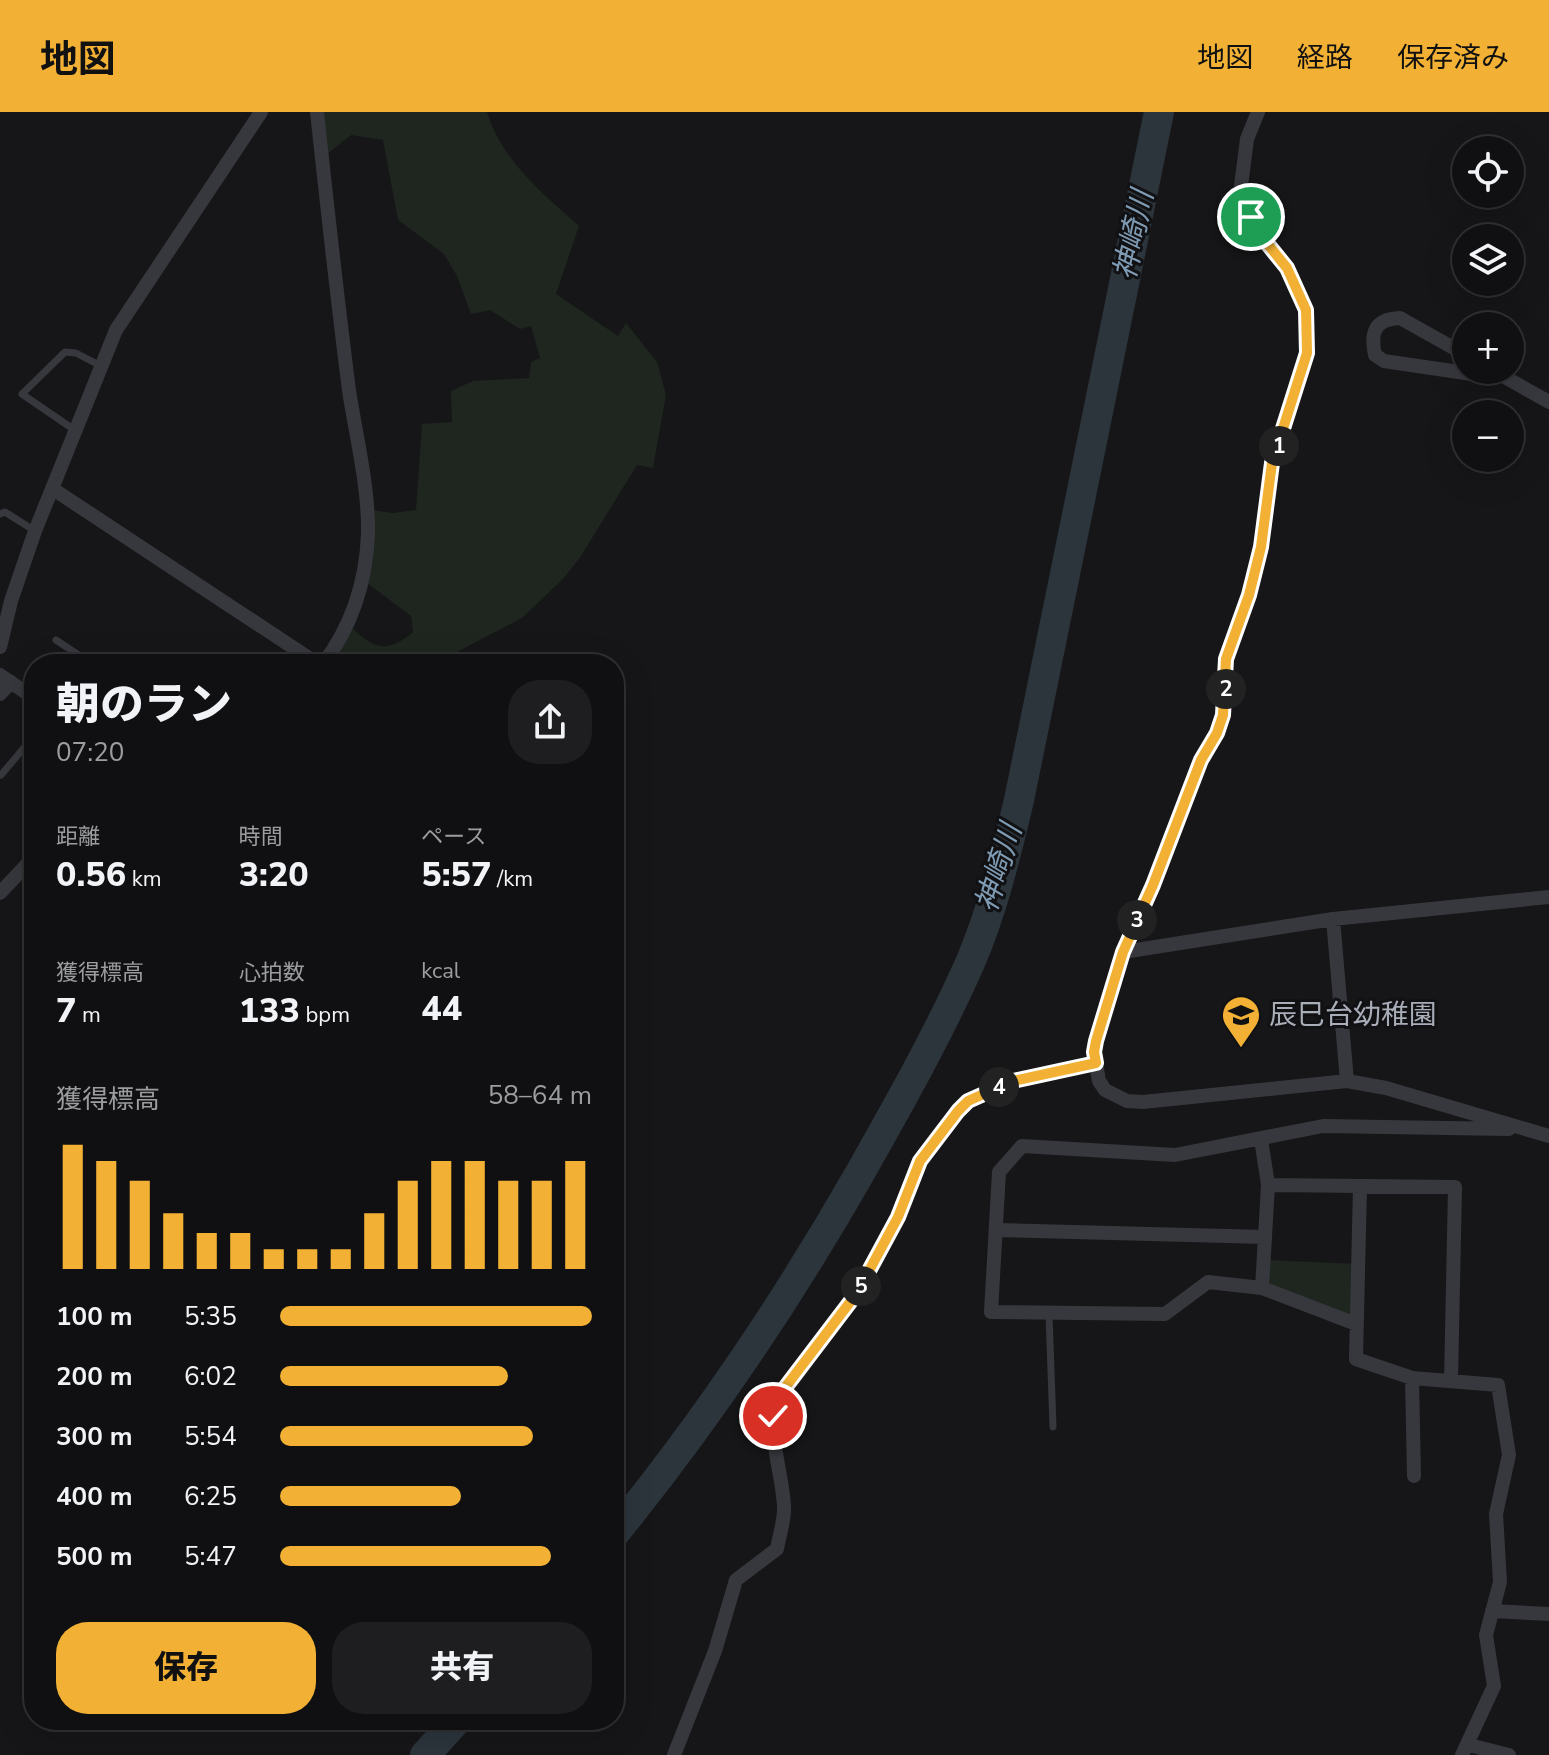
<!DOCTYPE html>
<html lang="ja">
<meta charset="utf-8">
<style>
:root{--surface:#101012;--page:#1e1e20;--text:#f1f3f6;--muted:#9c9d9f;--line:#303032;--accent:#f2b134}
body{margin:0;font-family:"Nunito Sans","Noto Sans JP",sans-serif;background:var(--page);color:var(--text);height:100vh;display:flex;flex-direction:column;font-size:30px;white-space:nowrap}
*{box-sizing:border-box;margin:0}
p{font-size:26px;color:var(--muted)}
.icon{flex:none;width:44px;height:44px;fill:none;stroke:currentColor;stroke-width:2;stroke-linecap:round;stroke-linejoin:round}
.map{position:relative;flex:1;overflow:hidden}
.drawer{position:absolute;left:24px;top:542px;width:600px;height:1076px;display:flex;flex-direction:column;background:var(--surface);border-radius:32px;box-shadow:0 8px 32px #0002,0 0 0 2px var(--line)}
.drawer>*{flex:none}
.fabs{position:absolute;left:1452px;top:24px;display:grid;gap:16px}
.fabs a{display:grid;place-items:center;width:72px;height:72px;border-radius:50%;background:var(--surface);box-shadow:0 8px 32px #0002,0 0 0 2px var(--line);font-size:40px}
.pin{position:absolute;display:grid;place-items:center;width:68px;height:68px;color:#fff;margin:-34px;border:4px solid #fff;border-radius:50%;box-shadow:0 2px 8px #0007}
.km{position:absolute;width:40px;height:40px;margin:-20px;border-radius:50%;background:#222;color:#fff;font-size:22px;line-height:40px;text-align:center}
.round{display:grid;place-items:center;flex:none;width:84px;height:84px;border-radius:32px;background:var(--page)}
.summary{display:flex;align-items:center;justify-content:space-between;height:136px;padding:0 32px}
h1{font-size:44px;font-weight:800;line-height:60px}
.stats{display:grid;grid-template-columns:repeat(3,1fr);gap:12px;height:136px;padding:8px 32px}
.stats div{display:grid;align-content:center}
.stats b{font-size:34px;font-weight:800}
.stats small{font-size:22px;font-weight:400}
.stats p{font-size:22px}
.chart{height:224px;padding:16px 32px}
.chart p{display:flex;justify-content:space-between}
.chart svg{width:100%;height:144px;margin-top:8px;stroke:var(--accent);stroke-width:6}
.action{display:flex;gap:16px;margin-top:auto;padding:16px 32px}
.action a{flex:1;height:92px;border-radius:32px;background:var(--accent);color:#111;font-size:32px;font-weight:800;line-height:92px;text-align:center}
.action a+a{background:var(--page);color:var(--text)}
ul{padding:0 32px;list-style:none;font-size:26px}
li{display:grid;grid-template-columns:128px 96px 1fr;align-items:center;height:60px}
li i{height:20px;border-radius:10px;background:var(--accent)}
header{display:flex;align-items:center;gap:48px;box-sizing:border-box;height:112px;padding:0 40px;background:var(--accent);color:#111}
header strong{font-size:38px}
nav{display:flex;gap:44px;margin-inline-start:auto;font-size:28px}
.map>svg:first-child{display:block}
.green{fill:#1e261f}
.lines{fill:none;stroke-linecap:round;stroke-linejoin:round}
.river{stroke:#2c353c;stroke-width:30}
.lane{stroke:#37383d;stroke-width:7}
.street{stroke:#37383d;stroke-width:14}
.route-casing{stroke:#fff;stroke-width:16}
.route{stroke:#f2b134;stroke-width:10}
.labels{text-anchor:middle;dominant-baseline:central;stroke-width:6;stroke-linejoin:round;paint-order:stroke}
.poi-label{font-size:28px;fill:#a8adb8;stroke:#111113;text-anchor:start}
.water-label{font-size:30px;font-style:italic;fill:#7f9bb3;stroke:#111113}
</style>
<header>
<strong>地図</strong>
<nav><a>地図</a><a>経路</a><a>保存済み</a></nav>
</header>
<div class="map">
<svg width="1549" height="1643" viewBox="0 0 1549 1643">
<rect width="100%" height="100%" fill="#161618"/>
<path class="green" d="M 321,0 L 487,0 C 503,50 541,80 579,114 L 556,182 L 618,224 L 626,211 L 657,250 L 666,283 L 653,356 L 637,353 L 581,444 L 564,466 L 522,506 L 434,552 L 324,552 L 349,513 C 373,536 386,543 413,520 L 411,504 L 363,468 L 370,398 L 393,401 L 416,398 L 422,312 L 452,310 L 451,279 L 473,269 L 529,266 L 531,250 L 540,246 L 531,214 L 520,217 L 490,198 L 471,202 L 457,164 L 444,142 L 398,108 L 383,28 L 351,23 L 326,43 Z
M 1264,1148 L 1358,1152 L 1356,1212 L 1262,1176 Z"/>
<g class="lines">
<path class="river" d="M 614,1422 C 706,1309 788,1187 860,1061 C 899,992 938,923 970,851 C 992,800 1006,743 1019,688 L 1159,0
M 425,1643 L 457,1608"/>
<path class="lane" d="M 76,319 L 22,282 L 65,240 L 76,241 L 101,254
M 0,402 L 5,400 L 35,419
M 56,528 L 92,552
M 1,663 L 34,624
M 1049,1202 L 1053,1315"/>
<path class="street" d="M 317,0 C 327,93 337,185 349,278 C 356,325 369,375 368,422 C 366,471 352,514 323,552
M 1258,0 L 1247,27 L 1241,74 L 1245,91 L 1257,119 L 1287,156 L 1306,198 L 1307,241 L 1272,351 L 1261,435 L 1249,483 L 1226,547 L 1223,603 L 1217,621 L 1201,648 L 1153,773 L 1123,840 L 1096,929 L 1094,940 L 1099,969 L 1105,978 L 1127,989 L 1143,990 L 1347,969 L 1386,976 L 1549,1024
M 1466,243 L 1400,206 C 1375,207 1370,220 1375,243 L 1384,249 L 1472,262 L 1482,258
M 1492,258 L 1549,290
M 53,377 L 318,552
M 0,535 L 11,489 L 35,419 L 116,218 L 261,0
M 0,563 L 34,586
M 0,582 L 11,570
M 0,781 L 34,745
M 1333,807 L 1347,969
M 1123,840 L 1333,807 L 1549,785
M 1261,1027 L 1268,1073 L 1262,1176
M 1268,1073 L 1455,1075 L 1451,1269
M 1360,1074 L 1356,1247 L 1412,1266 L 1498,1273 L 1509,1343 L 1496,1402 L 1500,1470 L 1486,1523 L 1494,1574 L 1462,1643
M 996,1118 L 1265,1125
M 1356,1212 L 1262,1176 L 1208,1170 L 1165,1202 L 991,1200 L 999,1060 L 1022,1034 L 1175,1043 L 1323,1014 L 1509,1017
M 1412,1266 L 1414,1364
M 1492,1499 L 1549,1502
M 1469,1633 L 1509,1643
M 674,1643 L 715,1539 L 736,1468 L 777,1437 C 779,1424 785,1408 784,1394 C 782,1358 767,1325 777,1289 L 857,1181 L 898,1105 L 920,1049 L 958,999 L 968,989 L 1013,969 L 1096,951"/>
</g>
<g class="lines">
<g class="route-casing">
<path id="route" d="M 773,1304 L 777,1289 L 787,1273 L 857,1181 L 898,1105 L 920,1049 L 958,999 L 968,989 L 1013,969 L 1096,951 L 1094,940 L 1096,929 L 1123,840 L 1153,773 L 1201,648 L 1217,621 L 1223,603 L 1226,547 L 1249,483 L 1261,435 L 1272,351 L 1307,241 L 1306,198 L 1287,156 L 1257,119 L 1251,105"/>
</g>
<use href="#route" class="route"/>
</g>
<defs>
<g id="school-pin" transform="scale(2)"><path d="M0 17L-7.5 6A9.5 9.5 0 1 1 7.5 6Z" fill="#f2b134" stroke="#111113"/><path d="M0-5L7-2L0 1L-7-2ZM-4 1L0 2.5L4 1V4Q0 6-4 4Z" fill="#111"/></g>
</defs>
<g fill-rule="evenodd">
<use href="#school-pin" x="1241" y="903"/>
</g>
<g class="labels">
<g class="poi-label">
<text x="1269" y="903">辰巳台幼稚園</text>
</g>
<g class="water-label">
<text transform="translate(1134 123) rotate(-78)">神崎川</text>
<text transform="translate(999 756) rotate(-73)">神崎川</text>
</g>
</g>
</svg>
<div class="fabs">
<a><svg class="icon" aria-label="locate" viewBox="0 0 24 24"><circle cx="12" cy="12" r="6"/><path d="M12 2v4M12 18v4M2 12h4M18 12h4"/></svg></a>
<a><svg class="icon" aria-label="layers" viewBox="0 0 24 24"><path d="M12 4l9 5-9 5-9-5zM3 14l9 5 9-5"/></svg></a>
<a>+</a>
<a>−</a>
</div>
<div class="pin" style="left:1251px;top:105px;background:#1e9e55"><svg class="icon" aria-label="arrive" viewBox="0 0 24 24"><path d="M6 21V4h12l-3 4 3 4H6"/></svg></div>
<div class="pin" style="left:773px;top:1304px;background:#d93025"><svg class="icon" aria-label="check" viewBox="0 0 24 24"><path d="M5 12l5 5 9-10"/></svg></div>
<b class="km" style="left:1279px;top:334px">1</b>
<b class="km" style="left:1226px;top:577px">2</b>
<b class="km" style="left:1137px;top:808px">3</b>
<b class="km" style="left:999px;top:975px">4</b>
<b class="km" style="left:861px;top:1174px">5</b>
<section class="drawer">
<div class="summary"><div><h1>朝のラン</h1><p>07:20</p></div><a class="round"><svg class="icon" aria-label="share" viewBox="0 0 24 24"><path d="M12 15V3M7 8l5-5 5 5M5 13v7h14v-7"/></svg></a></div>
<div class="stats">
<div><p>距離</p><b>0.56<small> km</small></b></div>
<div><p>時間</p><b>3:20</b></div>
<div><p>ペース</p><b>5:57<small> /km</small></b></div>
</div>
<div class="stats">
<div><p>獲得標高</p><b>7<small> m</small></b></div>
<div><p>心拍数</p><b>133<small> bpm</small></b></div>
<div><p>kcal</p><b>44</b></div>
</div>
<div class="chart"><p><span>獲得標高</span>58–64 m</p>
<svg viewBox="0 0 160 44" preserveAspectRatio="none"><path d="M5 44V6M15 44V11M25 44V17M35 44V27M45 44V33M55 44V33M65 44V38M75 44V38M85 44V38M95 44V27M105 44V17M115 44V11M125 44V11M135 44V17M145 44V17M155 44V11"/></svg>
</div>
<ul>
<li><b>100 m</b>5:35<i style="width:100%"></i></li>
<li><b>200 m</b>6:02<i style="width:73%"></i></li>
<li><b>300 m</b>5:54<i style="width:81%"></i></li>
<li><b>400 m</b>6:25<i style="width:58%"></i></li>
<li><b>500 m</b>5:47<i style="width:87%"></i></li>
</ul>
<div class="action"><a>保存</a><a>共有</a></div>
</section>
</div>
